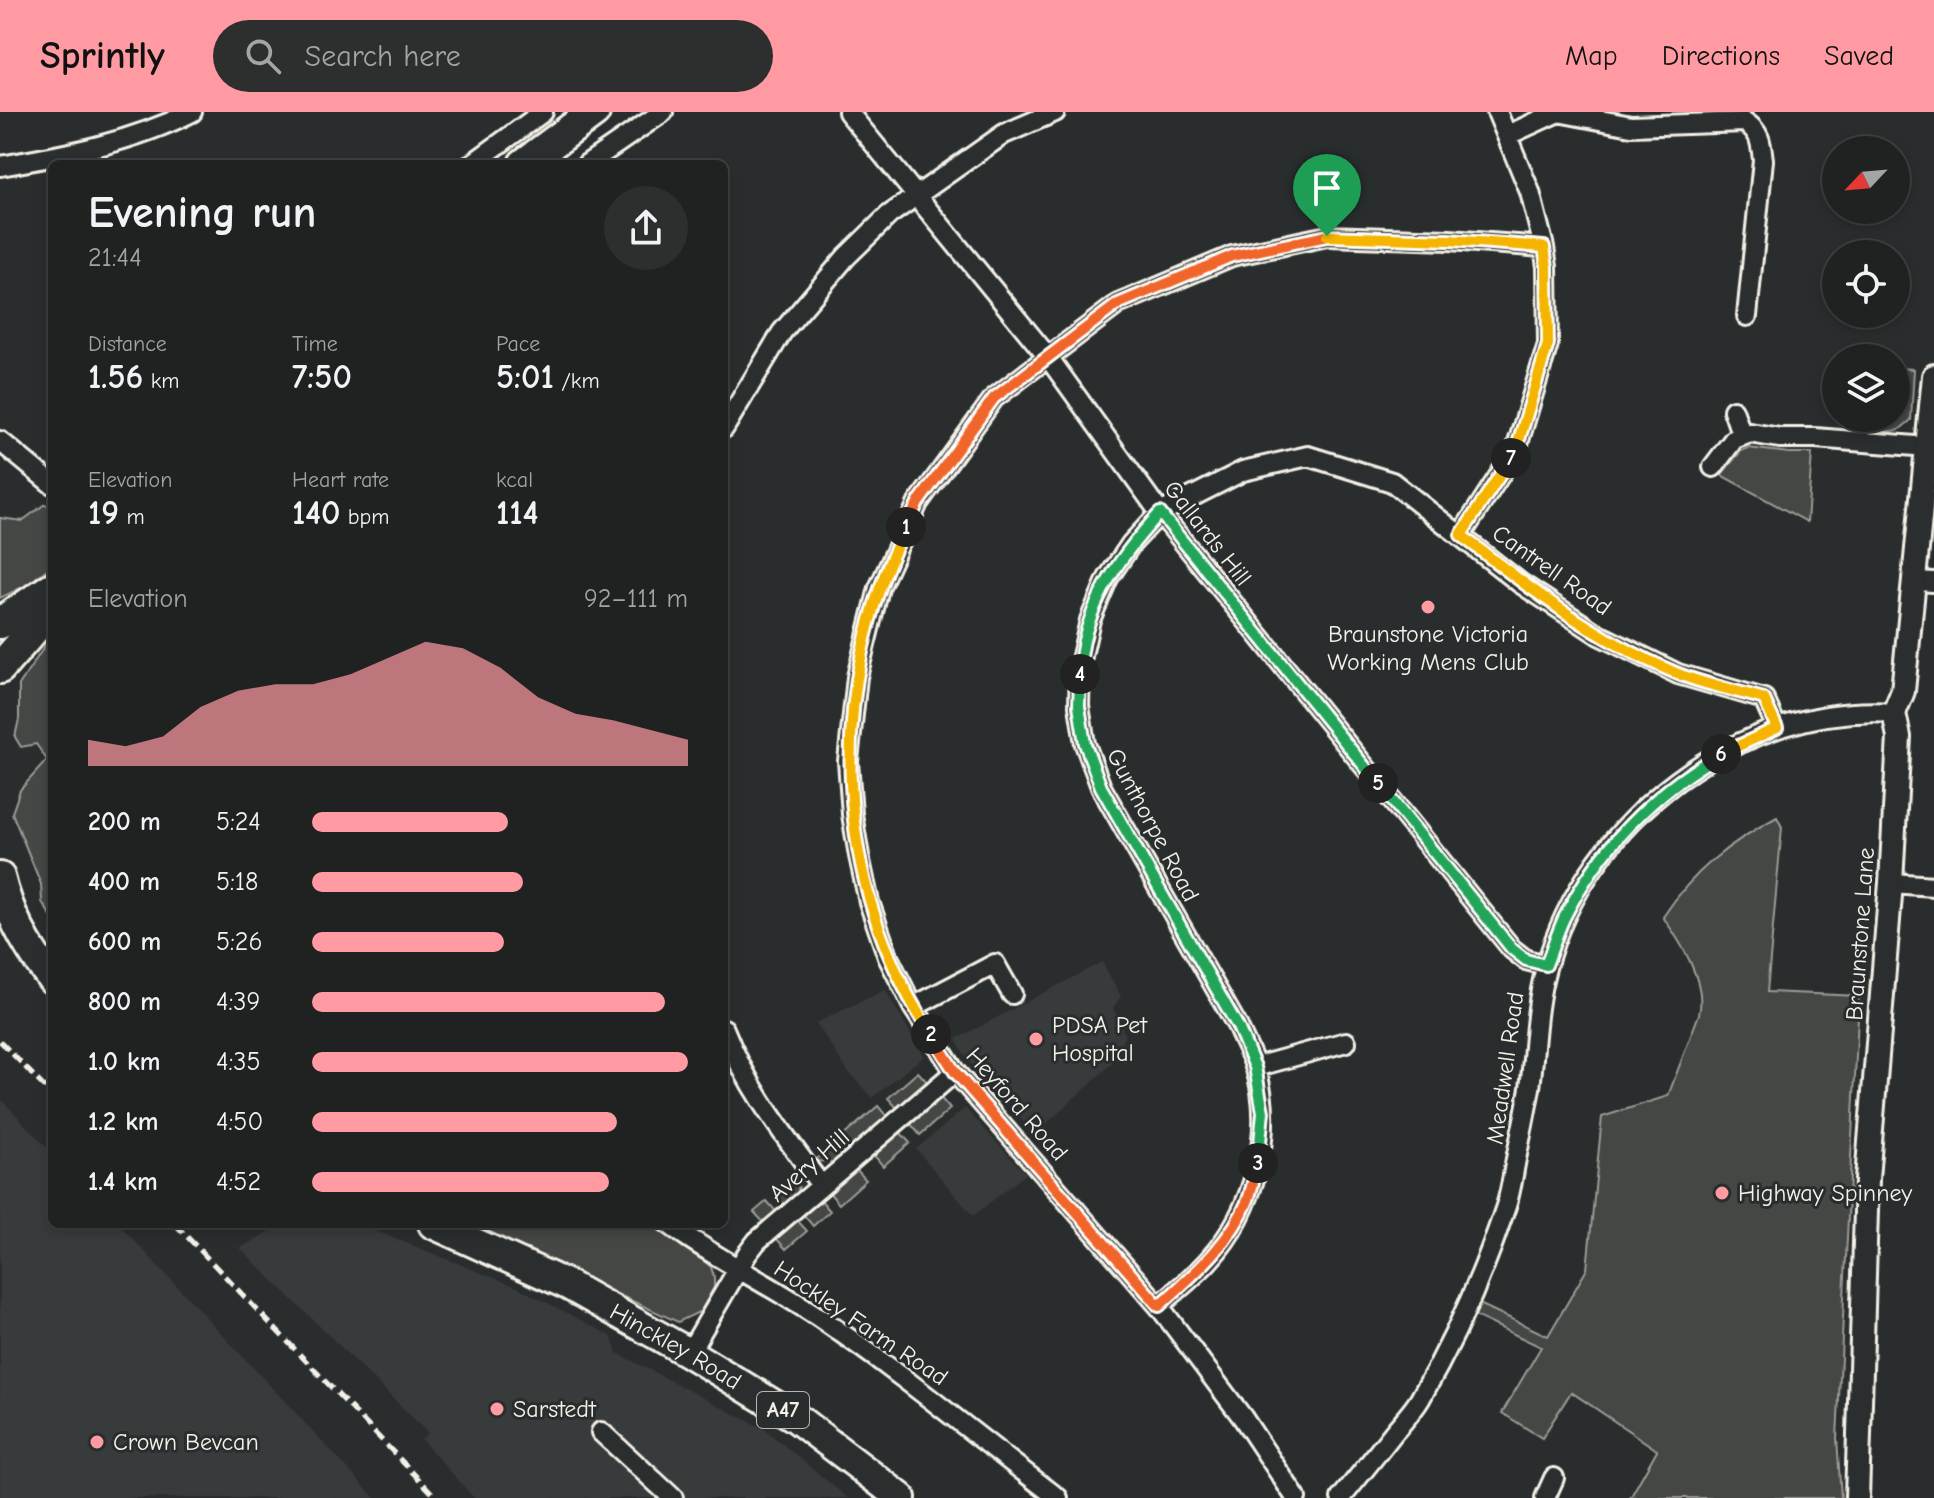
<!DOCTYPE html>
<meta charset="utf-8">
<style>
:root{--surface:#202222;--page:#2d2f2f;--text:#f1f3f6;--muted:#a2a4a5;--line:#3d3f40;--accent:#ff9aa2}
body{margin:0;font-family:"Comic Neue",sans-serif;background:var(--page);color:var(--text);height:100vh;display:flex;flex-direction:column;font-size:30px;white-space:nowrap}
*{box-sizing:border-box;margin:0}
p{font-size:26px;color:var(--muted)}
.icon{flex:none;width:44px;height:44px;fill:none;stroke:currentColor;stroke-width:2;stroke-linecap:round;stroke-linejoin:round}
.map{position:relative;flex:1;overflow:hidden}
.sheet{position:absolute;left:48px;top:48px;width:680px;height:1068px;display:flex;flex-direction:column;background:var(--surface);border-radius:12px;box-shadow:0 4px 12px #0003,0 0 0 2px var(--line)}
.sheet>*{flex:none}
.needle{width:52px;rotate:244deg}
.controls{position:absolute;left:1822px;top:24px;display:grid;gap:16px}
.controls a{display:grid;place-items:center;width:88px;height:88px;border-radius:50%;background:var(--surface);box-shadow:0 4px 12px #0003,0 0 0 2px var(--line);font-size:40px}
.pin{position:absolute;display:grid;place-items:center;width:68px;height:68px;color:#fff;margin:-82px -34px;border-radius:50% 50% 50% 0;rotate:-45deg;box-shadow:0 0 8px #0007}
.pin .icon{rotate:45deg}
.km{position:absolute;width:40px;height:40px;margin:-20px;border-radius:50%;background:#222;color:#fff;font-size:22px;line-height:40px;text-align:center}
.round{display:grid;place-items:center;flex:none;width:84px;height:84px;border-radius:42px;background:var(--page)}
.summary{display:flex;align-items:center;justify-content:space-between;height:136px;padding:0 40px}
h1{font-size:44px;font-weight:700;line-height:60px}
.stats{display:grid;grid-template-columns:repeat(3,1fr);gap:12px;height:136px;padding:8px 40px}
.stats div{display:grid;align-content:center}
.stats b{font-size:34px;font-weight:700}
.stats small{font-size:22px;font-weight:400}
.stats p{font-size:22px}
.chart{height:224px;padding:16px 40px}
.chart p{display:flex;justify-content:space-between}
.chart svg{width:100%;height:144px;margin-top:8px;fill:var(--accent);opacity:.7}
ul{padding:0 40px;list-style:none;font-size:26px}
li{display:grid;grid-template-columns:128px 96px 1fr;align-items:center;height:60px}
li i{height:20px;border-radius:10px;background:var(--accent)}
header{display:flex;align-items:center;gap:48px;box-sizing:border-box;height:112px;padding:0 40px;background:var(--accent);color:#111}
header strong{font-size:38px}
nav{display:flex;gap:44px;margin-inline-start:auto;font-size:28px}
.search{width:560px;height:72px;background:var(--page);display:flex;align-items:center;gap:20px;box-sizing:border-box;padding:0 28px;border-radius:44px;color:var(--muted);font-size:30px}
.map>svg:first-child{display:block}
.built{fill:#373a3a}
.green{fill:#444645;stroke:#9c9c96;stroke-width:2}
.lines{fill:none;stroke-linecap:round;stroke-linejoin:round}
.minor-casing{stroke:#f4f1e8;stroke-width:24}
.tertiary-casing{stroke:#f4f1e8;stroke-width:28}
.primary-casing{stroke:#f4f1e8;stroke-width:34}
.trunk-casing{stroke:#f4f1e8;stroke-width:36}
.minor{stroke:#2a2d2e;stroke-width:18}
.tertiary{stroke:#2a2d2e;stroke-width:22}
.primary{stroke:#2a2d2e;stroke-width:28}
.trunk{stroke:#2a2d2e;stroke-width:30}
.rail{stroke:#f4f1e8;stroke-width:5;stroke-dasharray:12 6;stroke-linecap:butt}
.split-1-casing{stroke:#fff;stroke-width:16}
.split-2-casing{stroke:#fff;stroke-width:16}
.split-3-casing{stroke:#fff;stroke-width:16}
.split-4-casing{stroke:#fff;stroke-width:16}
.split-5-casing{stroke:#fff;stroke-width:16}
.split-6-casing{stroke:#fff;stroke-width:16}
.split-7-casing{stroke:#fff;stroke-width:16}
.split-8-casing{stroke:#fff;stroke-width:16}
.split-1{stroke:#f0652b;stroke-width:10}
.split-2{stroke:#f5b400;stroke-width:10}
.split-3{stroke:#f0652b;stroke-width:10}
.split-4{stroke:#22a559;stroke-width:10}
.split-5{stroke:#22a559;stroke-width:10}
.split-6{stroke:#22a559;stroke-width:10}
.split-7{stroke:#f5b400;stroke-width:10}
.split-8{stroke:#f5b400;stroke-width:10}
.poi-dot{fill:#ff9aa2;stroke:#2a2d2e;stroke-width:3}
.labels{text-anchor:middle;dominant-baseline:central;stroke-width:6;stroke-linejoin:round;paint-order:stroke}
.shield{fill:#2a2d2e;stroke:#b7b6b0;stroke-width:2}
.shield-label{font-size:22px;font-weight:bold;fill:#f4f1e8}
.street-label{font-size:24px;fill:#f4f1e8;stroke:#2a2d2e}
.poi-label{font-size:24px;fill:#f4f1e8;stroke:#2a2d2e;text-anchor:start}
</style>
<header>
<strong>Sprintly</strong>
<div class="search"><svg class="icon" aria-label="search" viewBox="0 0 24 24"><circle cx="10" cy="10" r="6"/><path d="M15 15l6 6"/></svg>Search here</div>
<nav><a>Map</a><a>Directions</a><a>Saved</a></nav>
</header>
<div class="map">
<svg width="1934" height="1386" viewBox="0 0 1934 1386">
<rect width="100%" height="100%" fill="#2a2d2e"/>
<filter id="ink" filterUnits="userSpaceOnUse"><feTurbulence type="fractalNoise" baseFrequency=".0125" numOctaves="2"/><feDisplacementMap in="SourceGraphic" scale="16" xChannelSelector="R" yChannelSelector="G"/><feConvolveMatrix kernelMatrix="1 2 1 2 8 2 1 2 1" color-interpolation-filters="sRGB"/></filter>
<g filter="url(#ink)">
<path class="built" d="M 1102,850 L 1121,884 L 1113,896 L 1125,922 L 1116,948 L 1035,1022 L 969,950 L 956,927 Z
M 885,878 L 924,944 L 872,986 L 847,958 L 816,911 Z
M 0,986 L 52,1041 L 52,1112 L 119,1112 L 375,1386 L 0,1386 Z
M 965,996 L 1026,1062 L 973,1104 L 916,1037 Z
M 282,1112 L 359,1112 L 517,1175 L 611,1224 L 617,1241 L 764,1317 L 848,1386 L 474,1386 L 421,1327 L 428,1321 L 240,1136 Z"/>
<path class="green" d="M 1896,256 L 1914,257 L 1911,308 L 1899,318 L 1882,320 L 1882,306 L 1896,306 Z
M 1748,336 L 1789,341 L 1812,341 L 1807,410 L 1721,363 L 1741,339 Z
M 45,392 L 52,396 L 52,453 L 27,473 L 0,486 L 0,406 L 22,409 Z
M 52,523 L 52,806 L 42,790 L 41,772 L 12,701 L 20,678 L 47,648 L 36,632 L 21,635 L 15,625 L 19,607 L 19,573 Z
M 1777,705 L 1782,715 L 1767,880 L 1859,884 L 1837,1326 L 1841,1386 L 1630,1386 L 1657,1338 L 1571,1280 L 1542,1326 L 1502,1301 L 1541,1235 L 1473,1203 L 1477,1191 L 1548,1224 L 1587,1157 L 1602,1005 L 1668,984 L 1699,902 C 1707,870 1681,831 1663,805 C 1693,759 1729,731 1777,705 Z
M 918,960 L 929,972 L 899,998 L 888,986 Z
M 939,984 L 950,997 L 920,1023 L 909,1010 Z
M 878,994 L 889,1007 L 838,1050 L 814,1049 Z
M 899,1019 L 910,1031 L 883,1054 L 872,1041 Z
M 855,1056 L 866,1068 L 839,1092 L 828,1079 Z
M 799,1062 L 798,1084 L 786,1095 L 775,1082 Z
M 820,1087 L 830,1099 L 813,1114 L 802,1101 Z
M 767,1089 L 778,1102 L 765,1112 L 754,1100 Z
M 796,1107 L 807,1119 L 786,1137 L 775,1125 Z
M 465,1112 L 649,1112 L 703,1148 L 711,1155 L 714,1165 L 714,1175 L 701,1199 L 678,1210 Z"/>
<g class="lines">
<g class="minor-casing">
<path id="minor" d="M 848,0 L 1048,245 L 1160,401 L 1512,837 L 1526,848 L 1546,853
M 1508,23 L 1558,0 L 1631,14 L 1745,10 C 1760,20 1761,30 1763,48 L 1747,204
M 472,52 L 543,0
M 587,52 L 663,0
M 0,54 C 66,43 132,30 192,0
M 1733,298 L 1742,324
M 724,316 L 782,220 L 846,145 L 889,103 L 1004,22 L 1055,0
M 0,329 L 52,372
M 1713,355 L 1734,327 L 1750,321 L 1780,326 L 1815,326 L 1928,335
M 1461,423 L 1516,338 L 1548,232 L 1547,155 L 1544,135 L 1530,80 L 1497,0
M 1914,469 L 1934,470
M 1891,771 L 1934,774
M 913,895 L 995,852 L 1012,882
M 724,917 C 747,976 784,1023 821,1073
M 1255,955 L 1346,930
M 669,1112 C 718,1149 774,1174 824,1209 C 905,1264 980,1327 1058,1386
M 1159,1194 C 1175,1179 1194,1165 1209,1148 C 1254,1099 1276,1019 1255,954 C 1251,941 1243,928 1238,915 L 1101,675 L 1085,632 L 1079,594 L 1080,553 L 1090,508 L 1108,466 L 1131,432 L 1160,401 L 1243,359 L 1308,344 L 1392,370 L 1520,471 L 1599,523 L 1678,562 L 1764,587 L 1777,616
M 689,1241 L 747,1142 L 757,1129 L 955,960
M 601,1320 L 673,1386
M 1296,1386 L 1243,1306 L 1159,1194 L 955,960 L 913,895 L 888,845 L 869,790 L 859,744 L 852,702 L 848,649 L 857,565 L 879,476 L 918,391 L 994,286 L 1118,192 L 1232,144 L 1327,124 L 1449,128 L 1544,135
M 1341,1386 C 1359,1364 1377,1342 1394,1320 C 1403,1309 1413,1299 1420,1287 C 1455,1227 1484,1160 1506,1094 C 1511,1079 1513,1062 1516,1047 C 1521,1023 1526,999 1530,976 C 1535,936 1535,895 1546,856 C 1585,709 1741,589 1894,601
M 1545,1386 L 1554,1366"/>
</g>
<g class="tertiary-casing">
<path id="tertiary" d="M 1857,1386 L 1867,1067 L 1891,771 L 1899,625 L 1894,601 L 1903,579 L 1934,264"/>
</g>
<g class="primary-casing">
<g id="primary">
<path d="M 0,765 C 9,803 28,837 52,867"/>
<path id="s1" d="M 433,1112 L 568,1173 L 689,1241 L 796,1306 L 901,1386"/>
</g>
</g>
<g class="trunk-casing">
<path id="trunk" d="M 524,52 L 594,0
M 0,511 L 52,476
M 0,556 L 34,517 L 52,491"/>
</g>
<use href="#minor" class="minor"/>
<use href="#tertiary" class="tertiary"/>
<use href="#primary" class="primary"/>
<use href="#trunk" class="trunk"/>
<path class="rail" d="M 0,929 L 52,983
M 175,1112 L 437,1386"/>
</g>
</g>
<g class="lines" filter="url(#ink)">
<g class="split-1-casing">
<path id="split-1" d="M 906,415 L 918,391 L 994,286 L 1118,192 L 1232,144 L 1327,124"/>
</g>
<g class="split-2-casing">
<path id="split-2" d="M 906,415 C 825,576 832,771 931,922"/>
</g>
<g class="split-3-casing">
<path id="split-3" d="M 931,922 L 955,960 L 1159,1194 C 1194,1162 1230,1132 1248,1088 C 1252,1076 1255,1063 1258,1051"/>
</g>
<g class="split-4-casing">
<path id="split-4" d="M 1080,562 L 1079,594 L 1085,632 L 1101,675 L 1238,915 L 1255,955 L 1263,1000 L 1258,1051"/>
</g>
<g class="split-5-casing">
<path id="split-5" d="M 1080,562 C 1081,499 1118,446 1160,401 L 1378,671"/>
</g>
<g class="split-6-casing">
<path id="split-6" d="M 1378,671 L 1512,837 L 1526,848 L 1546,853 C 1552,838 1557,821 1564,806 C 1598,738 1654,679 1721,642"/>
</g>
<g class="split-7-casing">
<path id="split-7" d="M 1511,346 L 1461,423 C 1528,476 1597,528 1676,561 C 1704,573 1735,578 1764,587 L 1777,616 L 1721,642"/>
</g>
<g class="split-8-casing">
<path id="split-8" d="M 1327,124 L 1449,128 L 1544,135 L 1547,155 L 1548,232 L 1516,338 L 1511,346"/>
</g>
<use href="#split-1" class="split-1"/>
<use href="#split-2" class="split-2"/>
<use href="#split-3" class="split-3"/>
<use href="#split-4" class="split-4"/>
<use href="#split-5" class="split-5"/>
<use href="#split-6" class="split-6"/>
<use href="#split-7" class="split-7"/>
<use href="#split-8" class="split-8"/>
</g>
<g class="poi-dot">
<circle cx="1428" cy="495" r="8"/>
<circle cx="1036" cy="927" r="8"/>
<circle cx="1722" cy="1081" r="8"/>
<circle cx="497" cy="1297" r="8"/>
<circle cx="97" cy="1330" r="8"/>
</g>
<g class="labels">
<rect class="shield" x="757" y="1280" width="52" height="36" rx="6"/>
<g class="shield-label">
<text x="783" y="1298">A47</text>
</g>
<g class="street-label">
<text transform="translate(1208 421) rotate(52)">Gallards Hill</text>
<text transform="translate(1552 458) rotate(35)">Cantrell Road</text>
<text transform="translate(1153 713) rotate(62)">Gunthorpe Road</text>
<text transform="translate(1860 822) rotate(-86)">Braunstone Lane</text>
<text transform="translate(1505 956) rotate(-82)">Meadwell Road</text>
<text transform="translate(1017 992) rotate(49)">Heyford Road</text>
<text transform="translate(809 1053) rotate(-41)">Avery Hill</text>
<text transform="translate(861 1211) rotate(34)">Hockley Farm Road</text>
<text stroke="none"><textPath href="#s1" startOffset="272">Hinckley Road</textPath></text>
</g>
<g class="poi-label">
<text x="1428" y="522" text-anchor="middle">Braunstone Victoria<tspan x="1428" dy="28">Working Mens Club</tspan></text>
<text x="1052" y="913">PDSA Pet<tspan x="1052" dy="28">Hospital</tspan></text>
<text x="1738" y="1081">Highway Spinney</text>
<text x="513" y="1297">Sarstedt</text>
<text x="113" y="1330">Crown Bevcan</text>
</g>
</g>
</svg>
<div class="controls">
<a><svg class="needle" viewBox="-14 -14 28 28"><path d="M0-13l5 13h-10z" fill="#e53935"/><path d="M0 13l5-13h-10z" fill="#a2a4a5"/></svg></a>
<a><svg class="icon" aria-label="locate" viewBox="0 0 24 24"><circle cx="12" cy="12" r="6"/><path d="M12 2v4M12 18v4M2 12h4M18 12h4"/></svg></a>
<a><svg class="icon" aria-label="layers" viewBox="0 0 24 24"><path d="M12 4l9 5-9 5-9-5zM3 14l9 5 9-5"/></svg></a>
</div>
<div class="pin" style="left:1327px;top:124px;background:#1e9e55"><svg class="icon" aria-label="arrive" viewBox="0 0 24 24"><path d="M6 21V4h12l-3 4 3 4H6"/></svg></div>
<b class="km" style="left:906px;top:415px">1</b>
<b class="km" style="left:931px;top:922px">2</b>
<b class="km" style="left:1258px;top:1051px">3</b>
<b class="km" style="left:1080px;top:562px">4</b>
<b class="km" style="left:1378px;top:671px">5</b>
<b class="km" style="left:1721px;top:642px">6</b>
<b class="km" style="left:1511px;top:346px">7</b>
<section class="sheet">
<div class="summary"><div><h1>Evening run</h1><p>21:44</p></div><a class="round"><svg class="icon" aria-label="share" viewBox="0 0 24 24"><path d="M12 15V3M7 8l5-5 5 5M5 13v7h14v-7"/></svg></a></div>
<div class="stats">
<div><p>Distance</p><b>1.56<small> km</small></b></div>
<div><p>Time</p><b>7:50</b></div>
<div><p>Pace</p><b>5:01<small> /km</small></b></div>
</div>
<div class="stats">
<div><p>Elevation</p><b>19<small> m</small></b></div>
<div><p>Heart rate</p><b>140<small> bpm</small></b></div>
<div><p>kcal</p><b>114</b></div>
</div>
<div class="chart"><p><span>Elevation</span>92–111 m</p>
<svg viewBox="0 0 160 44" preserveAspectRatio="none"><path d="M0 44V36L10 38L20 35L30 26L40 21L50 19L60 19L70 16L80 11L90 6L100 8L110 14L120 23L130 28L140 30L150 33L160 36V44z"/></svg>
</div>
<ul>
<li><b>200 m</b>5:24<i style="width:52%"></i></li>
<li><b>400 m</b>5:18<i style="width:56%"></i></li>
<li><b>600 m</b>5:26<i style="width:51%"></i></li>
<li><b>800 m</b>4:39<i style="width:94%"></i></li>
<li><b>1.0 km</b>4:35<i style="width:100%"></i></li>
<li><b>1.2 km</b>4:50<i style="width:81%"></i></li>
<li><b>1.4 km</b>4:52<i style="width:79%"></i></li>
</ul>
</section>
</div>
